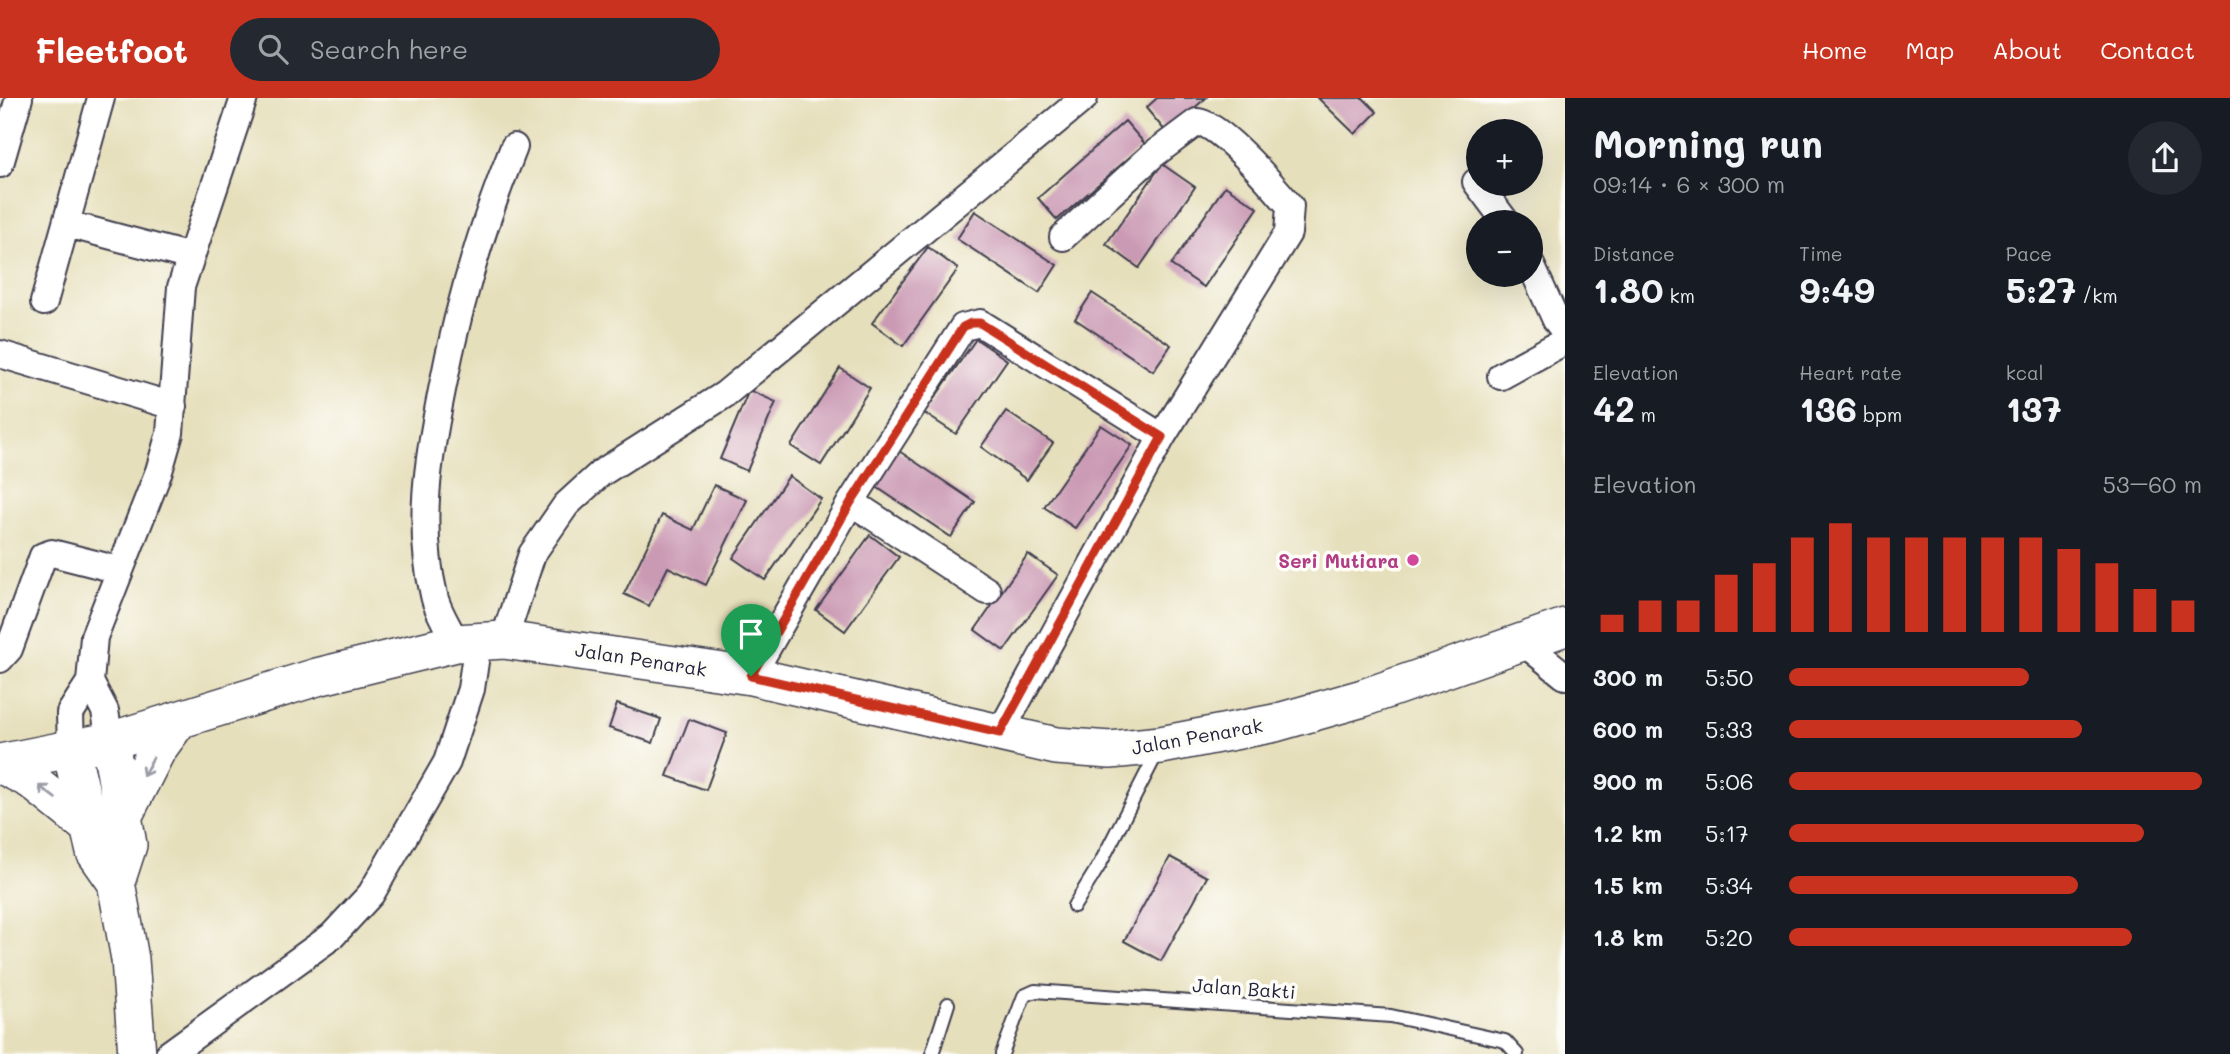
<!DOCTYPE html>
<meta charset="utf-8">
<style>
:root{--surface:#171b24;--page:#242831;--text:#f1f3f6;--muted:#9ea1a6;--accent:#c8321e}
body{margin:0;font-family:Mali,sans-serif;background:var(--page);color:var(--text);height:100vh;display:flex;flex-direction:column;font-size:26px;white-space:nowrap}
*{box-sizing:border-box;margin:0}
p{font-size:23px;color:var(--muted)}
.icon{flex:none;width:38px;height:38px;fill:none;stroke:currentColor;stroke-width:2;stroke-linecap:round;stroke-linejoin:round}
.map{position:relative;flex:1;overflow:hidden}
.details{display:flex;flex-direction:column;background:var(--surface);width:665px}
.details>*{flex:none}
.tools{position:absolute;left:1466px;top:21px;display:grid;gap:14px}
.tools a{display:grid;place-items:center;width:77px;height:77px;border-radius:50%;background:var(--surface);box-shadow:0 7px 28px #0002;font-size:35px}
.pin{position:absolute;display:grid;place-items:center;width:60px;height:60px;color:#fff;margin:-72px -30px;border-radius:50% 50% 50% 0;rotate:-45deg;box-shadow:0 0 7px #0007}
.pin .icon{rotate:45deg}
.round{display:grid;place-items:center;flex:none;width:74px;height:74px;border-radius:37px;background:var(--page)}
.headline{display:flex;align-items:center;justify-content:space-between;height:119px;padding:0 28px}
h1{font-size:38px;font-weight:700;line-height:52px}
.stats{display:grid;grid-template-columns:repeat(3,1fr);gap:10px;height:119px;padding:7px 28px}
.stats div{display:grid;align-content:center}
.stats b{font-size:35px;font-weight:700}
.stats small{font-size:19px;font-weight:400}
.stats p{font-size:19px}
.chart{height:196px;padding:14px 28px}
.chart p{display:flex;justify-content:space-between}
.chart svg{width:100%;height:126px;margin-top:7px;stroke:var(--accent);stroke-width:6}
ul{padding:0 28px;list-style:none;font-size:23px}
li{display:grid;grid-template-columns:112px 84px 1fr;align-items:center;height:52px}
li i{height:18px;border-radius:9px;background:var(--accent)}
header{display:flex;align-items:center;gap:42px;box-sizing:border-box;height:98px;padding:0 35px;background:var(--accent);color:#fff}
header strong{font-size:33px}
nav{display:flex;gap:38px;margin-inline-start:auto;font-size:24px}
.search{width:490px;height:63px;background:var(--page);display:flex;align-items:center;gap:18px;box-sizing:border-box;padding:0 24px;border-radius:38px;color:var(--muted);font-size:26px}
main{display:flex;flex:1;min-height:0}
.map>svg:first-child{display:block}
.building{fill:#ca99b4}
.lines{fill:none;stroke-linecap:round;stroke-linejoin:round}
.lane-casing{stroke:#3f3e4e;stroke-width:16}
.street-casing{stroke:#3f3e4e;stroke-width:30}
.secondary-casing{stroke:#3f3e4e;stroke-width:40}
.lane{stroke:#fff;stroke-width:12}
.street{stroke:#fff;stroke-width:26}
.secondary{stroke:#fff;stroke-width:37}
.oneway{stroke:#9c9ca7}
.route-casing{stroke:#fff;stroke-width:14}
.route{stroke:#c8321e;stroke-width:9}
.hotel-dot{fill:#d1479c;stroke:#fdfcf7;stroke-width:2.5}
.labels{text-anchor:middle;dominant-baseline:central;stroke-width:7;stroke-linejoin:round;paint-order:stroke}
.hotel-label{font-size:19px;font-weight:bold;fill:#b23c85;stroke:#fdfcf7;text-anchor:end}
.street-label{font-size:19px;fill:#22223b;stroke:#fdfcf7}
</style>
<header>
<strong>Fleetfoot</strong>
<div class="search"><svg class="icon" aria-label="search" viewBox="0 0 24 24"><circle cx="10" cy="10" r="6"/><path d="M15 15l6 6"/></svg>Search here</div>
<nav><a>Home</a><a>Map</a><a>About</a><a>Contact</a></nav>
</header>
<main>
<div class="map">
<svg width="1565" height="956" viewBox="0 0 1565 956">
<rect width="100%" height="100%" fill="#fdfcf7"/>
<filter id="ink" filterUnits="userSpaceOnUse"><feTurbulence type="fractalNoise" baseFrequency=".0143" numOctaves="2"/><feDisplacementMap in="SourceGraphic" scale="14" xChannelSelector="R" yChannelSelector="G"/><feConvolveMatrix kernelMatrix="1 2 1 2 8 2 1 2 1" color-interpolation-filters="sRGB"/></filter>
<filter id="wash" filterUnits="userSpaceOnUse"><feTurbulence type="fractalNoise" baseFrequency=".00686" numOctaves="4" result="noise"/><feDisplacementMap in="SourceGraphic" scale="28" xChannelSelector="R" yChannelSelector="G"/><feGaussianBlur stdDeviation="1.57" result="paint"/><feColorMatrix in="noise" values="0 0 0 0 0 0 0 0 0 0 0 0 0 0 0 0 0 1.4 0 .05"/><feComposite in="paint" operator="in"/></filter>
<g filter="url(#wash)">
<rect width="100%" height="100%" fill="#e6dfbb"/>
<g id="blocks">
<path class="building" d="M 1157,0 L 1206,0 L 1166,34 L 1146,10 Z
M 1318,0 L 1363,0 L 1377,14 L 1355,36 Z
M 1125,23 L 1145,46 L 1057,122 L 1038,100 Z
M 1162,66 L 1195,89 L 1139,170 L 1106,146 Z
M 1225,88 L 1258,110 L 1204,189 L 1171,167 Z
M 975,113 L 1057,167 L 1039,195 L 957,141 Z
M 928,149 L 958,171 L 903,248 L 872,225 Z
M 1092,195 L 1171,247 L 1153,273 L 1075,221 Z
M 976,241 L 1007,262 L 956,336 L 924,315 Z
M 840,270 L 870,290 L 821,367 L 791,348 Z
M 749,292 L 776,304 L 747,373 L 720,361 Z
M 1006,313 L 1053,345 L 1027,382 L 981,349 Z
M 1101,327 L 1132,347 L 1075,430 L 1044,409 Z
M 896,351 L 975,404 L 951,439 L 872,386 Z
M 789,378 L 821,401 L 765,482 L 733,460 Z
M 714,387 L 747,402 L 706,487 L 668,469 L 649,508 L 624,496 L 662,417 L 693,432 Z
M 870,437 L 899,459 L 845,533 L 816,512 Z
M 1028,456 L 1058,477 L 1004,553 L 975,532 Z
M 617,606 L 661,621 L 653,645 L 609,630 Z
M 689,621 L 727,635 L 706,692 L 667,678 Z
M 1170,759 L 1207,779 L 1161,863 L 1124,843 Z"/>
</g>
</g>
<g filter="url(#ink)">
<use href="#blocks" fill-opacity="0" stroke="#3f3e4e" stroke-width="2"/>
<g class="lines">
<g class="lane-casing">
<path id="lane" d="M 1074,808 L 1100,766 L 1159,651
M 932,956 L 948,906
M 1002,956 L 1024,898 L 1035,893 L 1391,918 L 1505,943 L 1517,956"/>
</g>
<g class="street-casing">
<path id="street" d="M 0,66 L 19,0
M 1476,84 L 1506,124
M 67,126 L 191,159
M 1531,167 L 1556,222 L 1565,234
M 44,204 L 101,0
M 0,256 L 173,308
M 1501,278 L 1565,243
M 851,404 L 987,493
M 504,542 L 532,456 L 566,407 L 601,375 L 724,297 L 1084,0
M 1523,544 L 1565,578
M 456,545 C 449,530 437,513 434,497 C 417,427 428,361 442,292 C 458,208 482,128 514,49
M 0,561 L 9,551 L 43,458 L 52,455 L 119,472
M 751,578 L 851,404 L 963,229 L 980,225 L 1162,339
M 90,584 L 105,613 L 110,643
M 1000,635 L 1162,339 L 1288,135 L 1290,108 C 1275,90 1218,23 1197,24 L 1154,56 L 1063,139
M 71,652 L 70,615 L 90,584 L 94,539 L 159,373 L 170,335 L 181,189 L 244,0
M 169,956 L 332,838 L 371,796 L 447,664 L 471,591 L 478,543"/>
</g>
<g class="secondary-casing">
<path id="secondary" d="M 110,643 L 128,747 L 116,784
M 71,652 L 95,754 L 116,784 L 130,861 L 137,956
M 0,665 L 110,643 L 317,579 L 456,545 L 504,542 L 751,578 L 1056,648 L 1110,652 L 1161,647 L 1275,625 L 1363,600 L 1565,529
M 0,666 L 31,682 L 89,729
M 123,719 L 157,652 L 178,623"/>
</g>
<use href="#lane" class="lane"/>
<use href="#street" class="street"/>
<use href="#secondary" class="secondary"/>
</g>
<defs><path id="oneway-shaft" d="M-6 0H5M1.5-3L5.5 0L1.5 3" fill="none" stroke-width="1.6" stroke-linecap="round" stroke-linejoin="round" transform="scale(1.75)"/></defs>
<g class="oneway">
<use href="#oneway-shaft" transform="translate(148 669) rotate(118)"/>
<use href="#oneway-shaft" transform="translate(47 694) rotate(-143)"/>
</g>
</g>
<g class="lines" filter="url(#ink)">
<g class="route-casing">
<path id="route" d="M 971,225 L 980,225 L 1162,339 L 1000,635 L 751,578 L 851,404 L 963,229 Z"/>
</g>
<use href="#route" class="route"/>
</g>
<circle class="hotel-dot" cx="1413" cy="462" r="7"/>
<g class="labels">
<g class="hotel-label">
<text x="1399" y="462">Seri Mutiara</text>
</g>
<g class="street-label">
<text transform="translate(641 561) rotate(9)">Jalan Penarak</text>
<text transform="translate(1197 638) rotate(-10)">Jalan Penarak</text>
<text transform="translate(1244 890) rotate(4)">Jalan Bakti</text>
</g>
</g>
</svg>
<div class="tools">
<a>+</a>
<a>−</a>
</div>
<div class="pin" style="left:751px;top:578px;background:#1e9e55"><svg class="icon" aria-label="arrive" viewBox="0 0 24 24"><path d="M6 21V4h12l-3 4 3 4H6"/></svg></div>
</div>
<section class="details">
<div class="headline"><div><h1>Morning run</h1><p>09:14 · 6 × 300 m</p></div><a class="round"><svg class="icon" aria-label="share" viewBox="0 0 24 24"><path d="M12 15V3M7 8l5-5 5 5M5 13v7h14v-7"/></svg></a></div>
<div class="stats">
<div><p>Distance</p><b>1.80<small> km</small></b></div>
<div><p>Time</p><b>9:49</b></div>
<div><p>Pace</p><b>5:27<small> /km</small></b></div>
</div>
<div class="stats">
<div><p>Elevation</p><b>42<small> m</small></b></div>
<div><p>Heart rate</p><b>136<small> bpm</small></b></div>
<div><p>kcal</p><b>137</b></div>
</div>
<div class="chart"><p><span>Elevation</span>53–60 m</p>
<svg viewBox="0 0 160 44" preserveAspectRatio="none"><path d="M5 44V38M15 44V33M25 44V33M35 44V24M45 44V20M55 44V11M65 44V6M75 44V11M85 44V11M95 44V11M105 44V11M115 44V11M125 44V15M135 44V20M145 44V29M155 44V33"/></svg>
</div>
<ul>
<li><b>300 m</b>5:50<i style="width:58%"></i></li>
<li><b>600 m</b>5:33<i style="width:71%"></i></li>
<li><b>900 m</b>5:06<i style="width:100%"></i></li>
<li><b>1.2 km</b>5:17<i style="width:86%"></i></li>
<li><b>1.5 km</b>5:34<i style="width:70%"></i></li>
<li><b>1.8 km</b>5:20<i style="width:83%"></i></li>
</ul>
</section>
</main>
